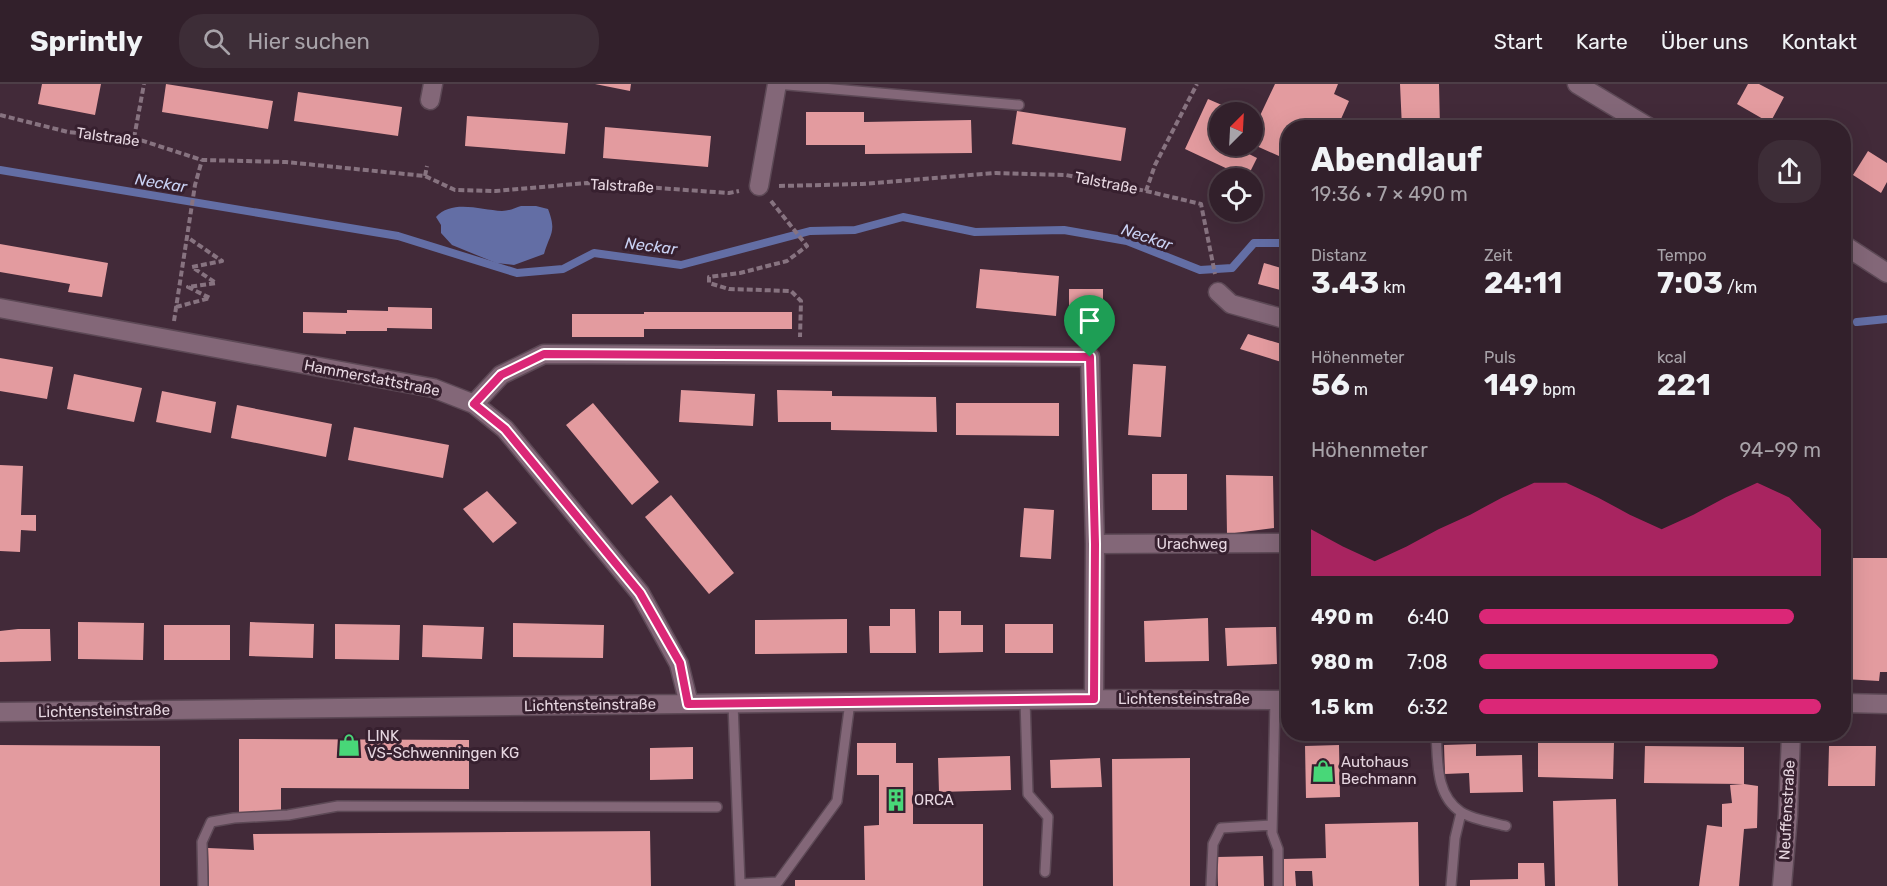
<!DOCTYPE html>
<html lang="de">
<meta charset="utf-8">
<style>
:root{--surface:#32202b;--page:#3d2d37;--text:#f1f3f6;--muted:#a8a3a9;--line:#4d3e47;--accent:#db2777}
body{margin:0;font-family:Rubik,sans-serif;background:var(--page);color:var(--text);height:100vh;display:flex;flex-direction:column;font-size:22px;white-space:nowrap}
*{box-sizing:border-box;margin:0}
p{font-size:20px;color:var(--muted)}
.icon{flex:none;width:33px;height:33px;fill:none;stroke:currentColor;stroke-width:2;stroke-linecap:round;stroke-linejoin:round}
.map{position:relative;flex:1;overflow:hidden}
.side{position:absolute;left:1281px;top:36px;width:570px;height:621px;display:flex;flex-direction:column;background:var(--surface);border-radius:24px;box-shadow:0 6px 24px #0002,0 0 0 2px var(--line)}
.side>*{flex:none}
.needle{width:39px;rotate:24deg}
.fabs{position:absolute;left:1209px;top:18px;display:grid;gap:12px}
.fabs a{display:grid;place-items:center;width:54px;height:54px;border-radius:50%;background:var(--surface);box-shadow:0 6px 24px #0002,0 0 0 2px var(--line);font-size:30px}
.pin{position:absolute;display:grid;place-items:center;width:51px;height:51px;color:#fff;margin:-62px -26px;border-radius:50% 50% 50% 0;rotate:-45deg;box-shadow:0 0 6px #0007}
.pin .icon{rotate:45deg}
.round{display:grid;place-items:center;flex:none;width:63px;height:63px;border-radius:24px;background:var(--page)}
.overview{display:flex;align-items:center;justify-content:space-between;height:102px;padding:0 30px}
h1{font-size:33px;font-weight:700;line-height:45px}
.figures{display:grid;grid-template-columns:repeat(3,1fr);gap:9px;height:102px;padding:6px 30px}
.figures div{display:grid;align-content:center}
.figures b{font-size:30px;font-weight:700}
.figures small{font-size:16px;font-weight:400}
.figures p{font-size:16px}
.chart{height:168px;padding:12px 30px}
.chart p{display:flex;justify-content:space-between}
.chart svg{width:100%;height:108px;margin-top:6px;fill:var(--accent);opacity:.7}
ul{padding:0 30px;list-style:none;font-size:20px}
li{display:grid;grid-template-columns:96px 72px 1fr;align-items:center;height:45px}
li i{height:15px;border-radius:8px;background:var(--accent)}
header{display:flex;align-items:center;gap:36px;box-sizing:border-box;height:84px;padding:0 30px;background:var(--surface);border-bottom:2px solid var(--line)}
header strong{font-size:28px}
nav{display:flex;gap:33px;margin-inline-start:auto;font-size:21px}
.search{width:420px;height:54px;background:var(--page);display:flex;align-items:center;gap:15px;box-sizing:border-box;padding:0 21px;border-radius:24px;color:var(--muted);font-size:22px}
.map>svg:first-child{display:block}
.water{fill:#636ea5}
.lines{fill:none;stroke-linecap:round;stroke-linejoin:round}
.stream{stroke:#636ea5;stroke-width:8}
.building{fill:#e39b9f}
.lane-casing{stroke:#5d4956;stroke-width:12}
.street-casing{stroke:#5d4956;stroke-width:21}
.secondary-casing{stroke:#5d4956;stroke-width:21}
.path{stroke:#877380;stroke-width:4;stroke-dasharray:6 3;stroke-linecap:butt}
.lane{stroke:#836778;stroke-width:9}
.street{stroke:#836778;stroke-width:18}
.secondary{stroke:#836778;stroke-width:18}
.route-casing{stroke:#fff;stroke-width:12}
.route{stroke:#db2777;stroke-width:8}
.labels{text-anchor:middle;dominant-baseline:central;stroke-width:6;stroke-linejoin:round;paint-order:stroke}
.street-label{font-size:15px;fill:#e7d7e1;stroke:#37202f}
.poi-label{font-size:15px;fill:#e7d7e1;stroke:#37202f;text-anchor:start}
.water-label{font-size:16px;font-style:italic;fill:#c9d1f3;stroke:#37202f}
</style>
<header>
<strong>Sprintly</strong>
<div class="search"><svg class="icon" aria-label="search" viewBox="0 0 24 24"><circle cx="10" cy="10" r="6"/><path d="M15 15l6 6"/></svg>Hier suchen</div>
<nav><a>Start</a><a>Karte</a><a>Über uns</a><a>Kontakt</a></nav>
</header>
<div class="map">
<svg width="1887" height="802" viewBox="0 0 1887 802">
<rect width="100%" height="100%" fill="#422a39"/>
<path class="water" d="M 521,122 L 536,122 L 548,125 C 557,148 550,149 544,170 L 514,181 L 496,179 L 452,161 L 441,149 L 441,141 L 436,133 C 452,115 481,126 502,127 C 509,127 515,124 521,122 Z"/>
<g class="lines">
<path class="stream" d="M 0,86 L 398,152 L 517,189 L 563,185 L 594,169 L 681,181 L 810,147 L 855,146 L 903,133 L 975,148 L 1064,146 L 1127,157 L 1200,186 L 1232,184 L 1254,159 L 1288,159
M 1857,238 L 1887,235"/>
</g>
<path class="building" d="M 42,0 L 101,0 L 95,31 L 38,20 Z
M 166,0 L 273,17 L 268,45 L 162,28 Z
M 595,0 L 631,0 L 630,7 Z
M 1275,0 L 1338,0 L 1334,10 L 1349,17 L 1337,44 L 1288,44 L 1288,76 L 1252,60 L 1252,35 L 1257,38 Z
M 1400,0 L 1439,0 L 1440,44 L 1402,44 Z
M 1748,0 L 1759,0 L 1784,13 L 1770,39 L 1737,20 Z
M 298,8 L 402,23 L 398,52 L 294,37 Z
M 1208,15 L 1238,28 L 1220,28 L 1220,62 L 1246,62 L 1243,67 L 1257,74 L 1247,94 L 1185,65 Z
M 1017,27 L 1126,44 L 1121,77 L 1012,60 Z
M 806,28 L 864,28 L 864,38 L 971,36 L 972,69 L 865,70 L 865,61 L 806,61 Z
M 467,32 L 568,39 L 565,70 L 465,62 Z
M 605,43 L 711,52 L 708,83 L 603,74 Z
M 1868,67 L 1887,79 L 1887,98 L 1881,109 L 1853,91 Z
M 0,160 L 108,179 L 102,213 L 68,208 L 70,200 L 0,188 Z
M 1264,179 L 1288,186 L 1288,208 L 1258,200 Z
M 980,185 L 1059,192 L 1056,232 L 976,224 Z
M 1069,205 L 1103,205 L 1103,246 L 1069,246 Z
M 388,223 L 432,224 L 432,245 L 387,244 L 387,247 L 346,247 L 346,250 L 303,249 L 303,228 L 347,229 L 347,226 L 388,227 Z
M 644,228 L 792,228 L 792,245 L 644,245 L 644,253 L 572,253 L 572,230 L 644,230 Z
M 1248,250 L 1288,262 L 1288,280 L 1240,265 Z
M 0,274 L 53,283 L 47,315 L 0,307 Z
M 1133,280 L 1166,282 L 1161,353 L 1128,351 Z
M 74,290 L 142,304 L 134,338 L 67,325 Z
M 681,306 L 755,310 L 753,342 L 679,338 Z
M 777,306 L 832,307 L 832,312 L 936,313 L 937,348 L 831,346 L 831,338 L 778,338 Z
M 162,307 L 216,318 L 211,349 L 156,338 Z
M 593,319 L 659,398 L 632,421 L 566,341 Z
M 956,319 L 1059,319 L 1059,352 L 956,351 Z
M 237,321 L 332,340 L 326,373 L 231,354 Z
M 354,343 L 449,361 L 443,394 L 348,376 Z
M 0,381 L 23,382 L 21,431 L 36,431 L 36,447 L 21,446 L 20,468 L 0,467 Z
M 1152,390 L 1187,390 L 1187,426 L 1152,426 Z
M 1226,391 L 1273,392 L 1274,444 L 1227,450 Z
M 487,407 L 517,439 L 493,459 L 463,425 Z
M 671,411 L 734,489 L 709,510 L 645,433 Z
M 1024,424 L 1054,426 L 1051,475 L 1020,473 Z
M 1844,474 L 1887,474 L 1887,588 L 1880,588 L 1879,597 L 1844,595 Z
M 890,525 L 915,525 L 916,569 L 870,569 L 869,542 L 890,542 Z
M 939,527 L 961,527 L 961,541 L 983,541 L 983,568 L 939,569 Z
M 1208,534 L 1209,577 L 1145,578 L 1144,537 Z
M 847,535 L 847,569 L 755,570 L 755,536 Z
M 78,538 L 144,539 L 143,576 L 78,575 Z
M 250,538 L 314,540 L 313,574 L 249,572 Z
M 513,539 L 604,541 L 603,574 L 513,573 Z
M 335,540 L 400,541 L 399,576 L 335,575 Z
M 1005,540 L 1053,540 L 1053,569 L 1005,569 Z
M 164,541 L 230,541 L 230,576 L 164,576 Z
M 423,541 L 484,543 L 482,575 L 422,573 Z
M 1276,543 L 1277,580 L 1227,582 L 1225,544 Z
M 18,545 L 50,545 L 51,577 L 0,578 L 0,547 Z
M 239,655 L 469,656 L 469,705 L 281,704 L 281,729 L 239,728 Z
M 1538,657 L 1614,659 L 1613,695 L 1538,693 Z
M 857,659 L 896,659 L 896,679 L 913,679 L 913,740 L 983,740 L 983,802 L 795,802 L 795,796 L 865,796 L 864,742 L 879,741 L 879,691 L 857,691 Z
M 1476,660 L 1476,672 L 1522,671 L 1523,708 L 1470,709 L 1469,689 L 1445,690 L 1444,661 Z
M 0,661 L 160,662 L 160,802 L 0,802 Z
M 1339,661 L 1340,713 L 1306,714 L 1305,662 Z
M 1645,662 L 1744,663 L 1744,700 L 1758,702 L 1757,744 L 1744,745 L 1739,802 L 1699,802 L 1707,741 L 1722,743 L 1722,720 L 1732,719 L 1730,701 L 1743,700 L 1644,699 Z
M 1829,662 L 1876,662 L 1875,702 L 1828,702 Z
M 693,663 L 693,695 L 650,696 L 650,664 Z
M 1010,672 L 1011,706 L 939,708 L 938,674 Z
M 1100,674 L 1102,703 L 1051,704 L 1050,676 Z
M 1190,674 L 1190,802 L 1113,802 L 1112,675 Z
M 1616,715 L 1618,802 L 1555,802 L 1553,717 Z
M 1418,738 L 1419,802 L 1313,802 L 1312,787 L 1295,787 L 1296,802 L 1284,802 L 1283,775 L 1326,774 L 1325,740 Z
M 650,747 L 651,802 L 209,802 L 208,764 L 254,766 L 253,750 Z
M 1263,772 L 1264,802 L 1218,802 L 1217,773 Z
M 1518,779 L 1544,779 L 1545,802 L 1470,802 L 1470,796 L 1518,795 Z"/>
<g class="lines">
<g class="lane-casing">
<path id="lane" d="M 776,0 L 1019,21
M 1025,616 L 1028,710 L 1048,733 L 1045,788
M 1275,616 L 1272,749 L 1278,765 L 1278,802
M 733,620 L 740,800 L 778,798 L 837,717 L 850,618
M 1436,650 C 1438,676 1435,711 1461,728 C 1471,735 1494,739 1506,742
M 203,802 L 202,758 L 211,738 L 234,734 L 288,731 L 338,722 L 717,723
M 1211,802 L 1213,760 L 1221,744 L 1272,741
M 1451,802 L 1455,754 L 1461,729"/>
</g>
<g class="street-casing">
<path id="street" d="M 430,16 L 433,0
M 759,102 L 777,0
M 1218,208 L 1231,220 L 1288,236
M 0,224 L 433,304 L 474,320 L 505,345 L 640,509 L 679,580 L 689,620
M 474,320 L 501,291 L 544,270 L 1090,273 L 1095,460 L 1094,615
M 1095,460 L 1288,459
M 1844,619 L 1887,620
M 0,628 L 1094,615 L 1288,616
M 1782,802 L 1788,731 L 1791,650"/>
</g>
<g class="secondary-casing">
<path id="secondary" d="M 1577,0 L 1650,44
M 1844,161 L 1887,189"/>
</g>
<path class="path" d="M 0,31 L 68,48 L 134,54 L 202,76 L 286,78 L 425,92 L 455,106 L 496,107 L 587,99 L 729,109 L 739,107
M 134,54 L 144,0
M 425,92 L 427,82
M 779,102 L 862,100 L 996,89 L 1066,91 L 1146,107 L 1201,120 L 1215,190
M 1146,107 L 1155,81 L 1197,0
M 771,117 L 807,162 L 787,177 L 740,189 L 709,193 L 709,199 L 729,205 L 791,207 L 801,217 L 800,253
M 176,223 L 210,214 L 188,203 L 216,199 L 192,183 L 222,177 L 187,153
M 174,237 L 195,101 L 202,76"/>
<use href="#lane" class="lane"/>
<use href="#street" class="street"/>
<use href="#secondary" class="secondary"/>
</g>
<g class="lines">
<g class="route-casing">
<path id="route" d="M 544,270 L 1090,273 L 1095,460 L 1094,615 L 688,620 L 680,579 L 640,509 L 505,345 L 474,320 L 501,291 Z"/>
</g>
<use href="#route" class="route"/>
</g>
<defs>
<g id="shop-bare" transform="scale(1.8)"><path d="M-5-2.5h2.3a2.7 3.5 0 0 1 5.4 0H5L5.5 6h-11ZM-1.5-2.5h3a1.5 2.3 0 0 0-3 0Z" fill="#48d778" stroke="#37202f" stroke-width="2.5" paint-order="stroke"/></g>
<g id="building-bare" transform="scale(1.8)"><path d="M-4-6H4V6H1V3H-1V6H-4ZM-2.5-4.3h1.7v1.8h-1.7ZM.8-4.3h1.7v1.8H.8ZM-2.5-1h1.7V.8h-1.7ZM.8-1h1.7V.8H.8Z" fill="#48d778" stroke="#37202f" stroke-width="2.5" paint-order="stroke"/></g>
</defs>
<g fill-rule="evenodd">
<use href="#shop-bare" x="349" y="661"/>
<use href="#shop-bare" x="1323" y="687"/>
<use href="#building-bare" x="896" y="716"/>
</g>
<g class="labels">
<g class="street-label">
<text transform="translate(108 53) rotate(8)">Talstraße</text>
<text transform="translate(1106 99) rotate(11)">Talstraße</text>
<text transform="translate(622 102) rotate(3)">Talstraße</text>
<text transform="translate(372 294) rotate(11)">Hammerstattstraße</text>
<text x="1192" y="460">Urachweg</text>
<text x="1184" y="615">Lichtensteinstraße</text>
<text transform="translate(590 621) rotate(-1)">Lichtensteinstraße</text>
<text transform="translate(104 627) rotate(-1)">Lichtensteinstraße</text>
<text transform="translate(1787 726) rotate(-87)">Neuffenstraße</text>
</g>
<g class="poi-label">
<text x="367" y="652">LINK<tspan x="367" dy="17">VS-Schwenningen KG</tspan></text>
<text x="1341" y="678">Autohaus<tspan x="1341" dy="17">Bechmann</tspan></text>
<text x="914" y="716">ORCA</text>
</g>
<g class="water-label">
<text transform="translate(161 99) rotate(9)">Neckar</text>
<text transform="translate(1147 153) rotate(19)">Neckar</text>
<text transform="translate(651 162) rotate(7)">Neckar</text>
</g>
</g>
</svg>
<div class="fabs">
<a><svg class="needle" viewBox="-14 -14 28 28"><path d="M0-13l5 13h-10z" fill="#e53935"/><path d="M0 13l5-13h-10z" fill="#a8a3a9"/></svg></a>
<a><svg class="icon" aria-label="locate" viewBox="0 0 24 24"><circle cx="12" cy="12" r="6"/><path d="M12 2v4M12 18v4M2 12h4M18 12h4"/></svg></a>
</div>
<div class="pin" style="left:1090px;top:273px;background:#1e9e55"><svg class="icon" aria-label="arrive" viewBox="0 0 24 24"><path d="M6 21V4h12l-3 4 3 4H6"/></svg></div>
<section class="side">
<div class="overview"><div><h1>Abendlauf</h1><p>19:36 · 7 × 490 m</p></div><a class="round"><svg class="icon" aria-label="share" viewBox="0 0 24 24"><path d="M12 15V3M7 8l5-5 5 5M5 13v7h14v-7"/></svg></a></div>
<div class="figures">
<div><p>Distanz</p><b>3.43<small> km</small></b></div>
<div><p>Zeit</p><b>24:11</b></div>
<div><p>Tempo</p><b>7:03<small> /km</small></b></div>
</div>
<div class="figures">
<div><p>Höhenmeter</p><b>56<small> m</small></b></div>
<div><p>Puls</p><b>149<small> bpm</small></b></div>
<div><p>kcal</p><b>221</b></div>
</div>
<div class="chart"><p><span>Höhenmeter</span>94–99 m</p>
<svg viewBox="0 0 160 44" preserveAspectRatio="none"><path d="M0 44V25L10 32L20 38L30 32L40 25L50 19L60 12L70 6L80 6L90 12L100 19L110 25L120 19L130 12L140 6L150 12L160 25V44z"/></svg>
</div>
<ul>
<li><b>490 m</b>6:40<i style="width:92%"></i></li>
<li><b>980 m</b>7:08<i style="width:70%"></i></li>
<li><b>1.5 km</b>6:32<i style="width:100%"></i></li>
</ul>
</section>
</div>
